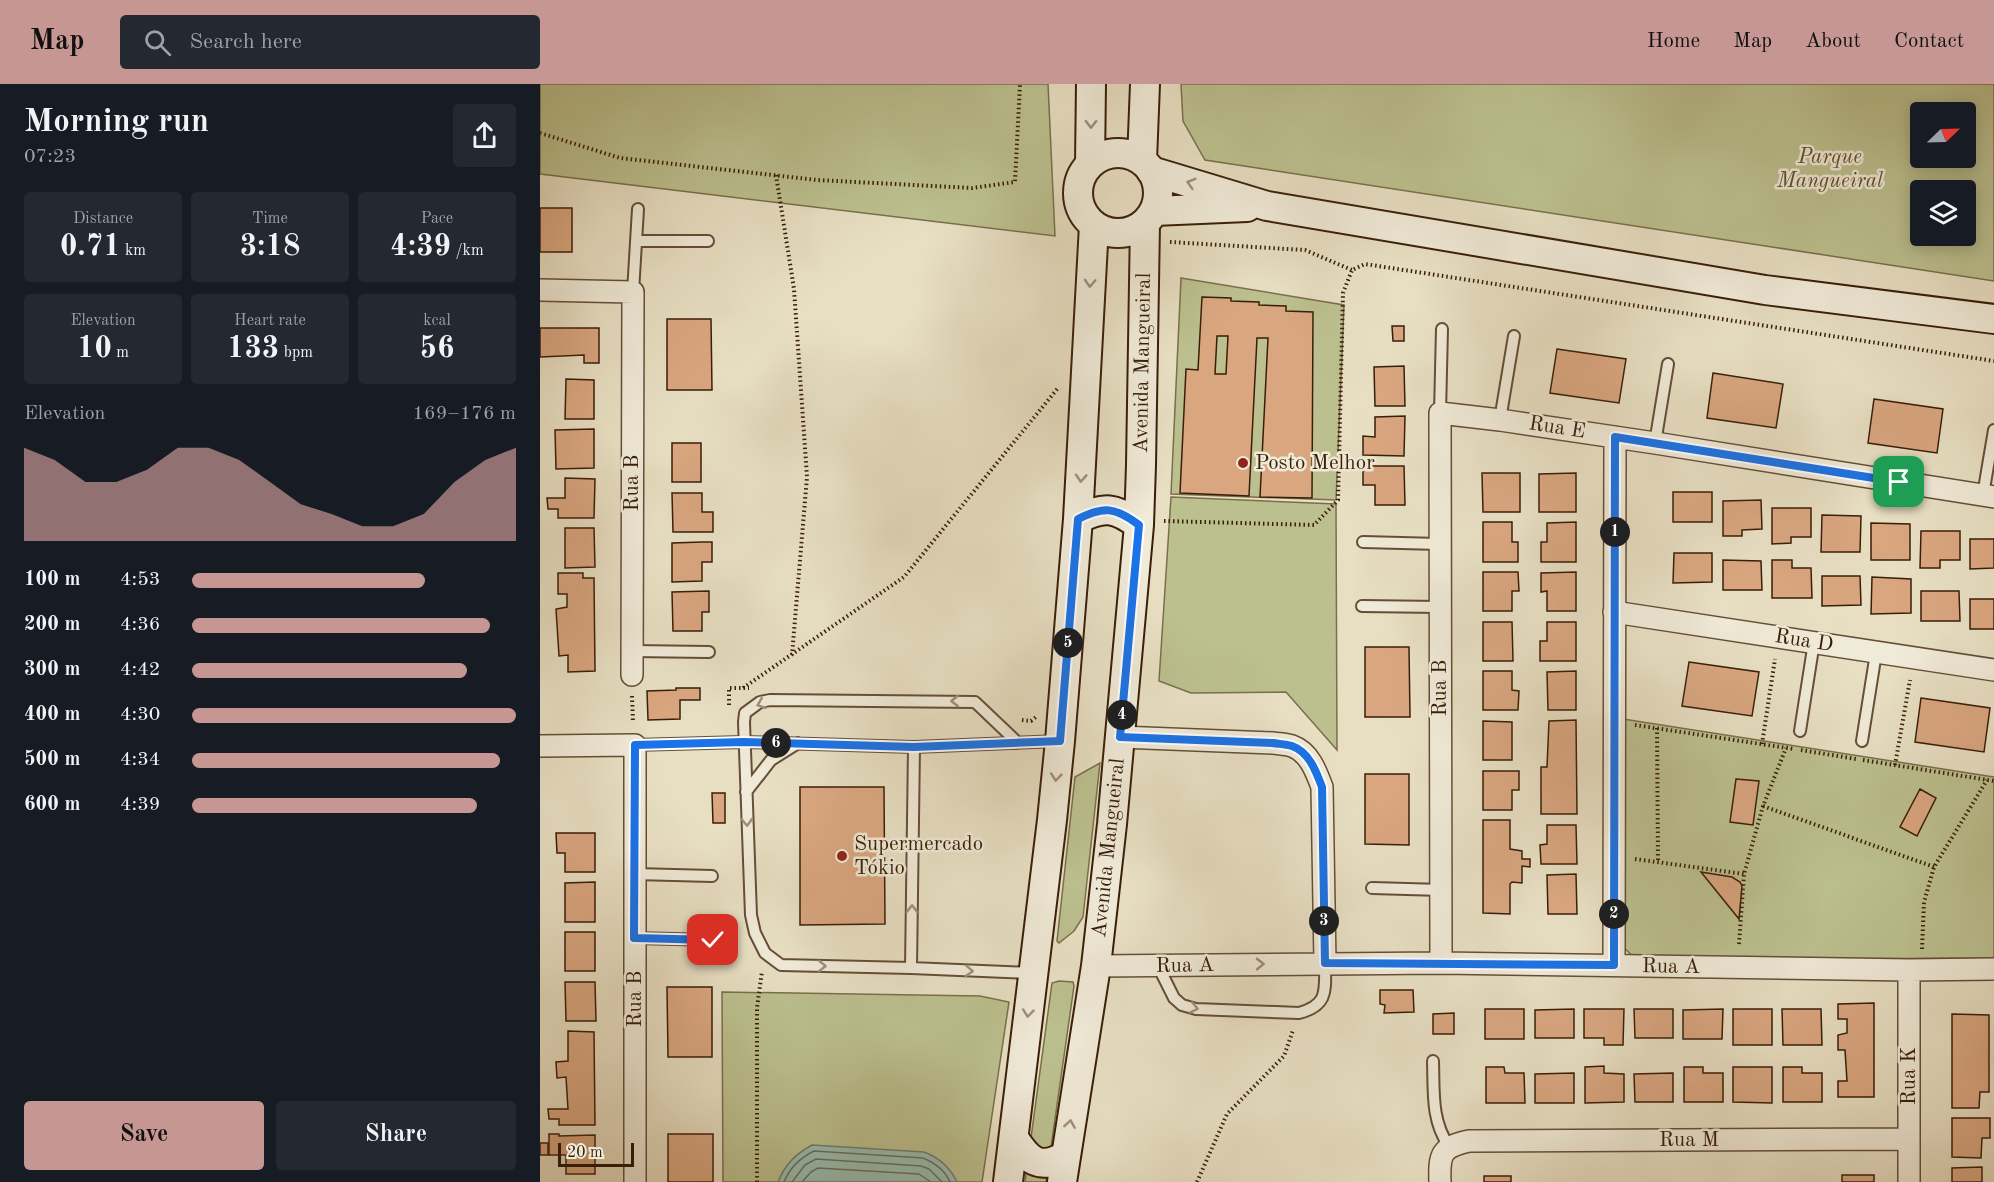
<!DOCTYPE html>
<meta charset="utf-8">
<style>
:root{--surface:#171b24;--page:#242831;--text:#f1f3f6;--muted:#9ea1a6;--accent:#c59692}
body{margin:0;font-family:"Old Standard TT",serif;background:var(--page);color:var(--text);height:100vh;display:flex;flex-direction:column;font-size:22px;white-space:nowrap}
*{box-sizing:border-box;margin:0}
p{font-size:20px;color:var(--muted)}
.icon{flex:none;width:33px;height:33px;fill:none;stroke:currentColor;stroke-width:2;stroke-linecap:round;stroke-linejoin:round}
.map{position:relative;flex:1;overflow:hidden}
.side{display:flex;flex-direction:column;background:var(--surface);width:540px}
.side>*{flex:none}
.needle{width:39px;rotate:67deg}
.controls{position:absolute;left:1370px;top:18px;display:grid;gap:12px}
.controls a{display:grid;place-items:center;width:66px;height:66px;border-radius:6px;background:var(--surface);box-shadow:0 3px 15px #0003;font-size:30px}
.scale{position:absolute;left:18px;bottom:15px;width:76px;box-sizing:border-box;padding-left:6px;border:3px solid #391e08;border-top:0;font-size:16px;line-height:21px;white-space:nowrap;color:#391e08;-webkit-text-stroke:4px #f0ead8;paint-order:stroke}
.pin{position:absolute;display:grid;place-items:center;width:51px;height:51px;color:#fff;margin:-26px;border-radius:12px;box-shadow:0 3px 9px #0006}
.km{position:absolute;width:30px;height:30px;margin:-15px;border-radius:50%;background:#222;color:#fff;font-size:16px;line-height:30px;text-align:center}
.round{display:grid;place-items:center;flex:none;width:63px;height:63px;border-radius:6px;background:var(--page)}
.overview{display:flex;align-items:center;justify-content:space-between;height:102px;padding:0 24px}
h1{font-size:33px;font-weight:700;line-height:45px}
.figures{display:grid;grid-template-columns:repeat(3,1fr);gap:9px;height:102px;padding:6px 24px}
.figures div{display:grid;align-content:center;border-radius:6px;background:var(--page);text-align:center}
.figures b{font-size:30px;font-weight:700}
.figures small{font-size:16px;font-weight:400}
.figures p{font-size:16px}
.chart{height:168px;padding:12px 24px}
.chart p{display:flex;justify-content:space-between}
.chart svg{width:100%;height:108px;margin-top:6px;fill:var(--accent);opacity:.7}
.action{display:flex;gap:12px;margin-top:auto;padding:12px 24px}
.action a{flex:1;height:69px;border-radius:6px;background:var(--accent);color:#111;font-size:24px;font-weight:700;line-height:69px;text-align:center}
.action a+a{background:var(--page);color:var(--text)}
ul{padding:0 24px;list-style:none;font-size:20px}
li{display:grid;grid-template-columns:96px 72px 1fr;align-items:center;height:45px}
li i{height:15px;border-radius:8px;background:var(--accent)}
header{display:flex;align-items:center;gap:36px;box-sizing:border-box;height:84px;padding:0 30px;background:var(--accent);color:#111}
header strong{font-size:28px}
nav{display:flex;gap:33px;margin-inline-start:auto;font-size:21px}
.search{width:420px;height:54px;background:var(--page);display:flex;align-items:center;gap:15px;box-sizing:border-box;padding:0 21px;border-radius:6px;color:var(--muted);font-size:22px}
main{display:flex;flex:1;min-height:0}
.map>svg:first-child{display:block}
.green{fill:#bcc08f;stroke:#7a6f4c;stroke-width:1.5;fill-rule:evenodd}
.water{fill:#97bdb2;stroke:#717d6e;stroke-width:1.5}
.lines{fill:none;stroke-linecap:round;stroke-linejoin:round}
.shore{stroke:#686e5d;stroke-width:1.5}
.building{fill:#d9a680;stroke:#391e08;stroke-width:1.5;fill-rule:evenodd}
.lane-casing{stroke:#654e37;stroke-width:14}
.street-casing{stroke:#654e37;stroke-width:24}
.secondary-casing{stroke:#391e08;stroke-width:32}
.path{stroke:#391e08;stroke-width:4;stroke-dasharray:1.5 3;stroke-linecap:butt}
.lane{stroke:#f0ead8;stroke-width:10}
.street{stroke:#f0ead8;stroke-width:21}
.secondary{stroke:#f0ead8;stroke-width:28}
.oneway{stroke:#9e8e7a}
.route-casing{stroke:#fff;stroke-width:12}
.route{stroke:#1a73e8;stroke-width:8}
.poi-dot{fill:#8f2418;stroke:#f0ead8;stroke-width:2}
.labels{text-anchor:middle;dominant-baseline:central;stroke-width:5;stroke-linejoin:round;paint-order:stroke}
.park-label{font-size:21px;font-style:italic;fill:#604f30;stroke:#f0ead8}
.street-label{font-size:21px;fill:#391e08;stroke:#f0ead8}
.poi-label{font-size:21px;fill:#391e08;stroke:#f0ead8;text-anchor:start}
</style>
<header>
<strong>Map</strong>
<div class="search"><svg class="icon" aria-label="search" viewBox="0 0 24 24"><circle cx="10" cy="10" r="6"/><path d="M15 15l6 6"/></svg>Search here</div>
<nav><a>Home</a><a>Map</a><a>About</a><a>Contact</a></nav>
</header>
<main>
<section class="side">
<div class="overview"><div><h1>Morning run</h1><p>07:23</p></div><a class="round"><svg class="icon" aria-label="share" viewBox="0 0 24 24"><path d="M12 15V3M7 8l5-5 5 5M5 13v7h14v-7"/></svg></a></div>
<div class="figures">
<div><p>Distance</p><b>0.71<small> km</small></b></div>
<div><p>Time</p><b>3:18</b></div>
<div><p>Pace</p><b>4:39<small> /km</small></b></div>
</div>
<div class="figures">
<div><p>Elevation</p><b>10<small> m</small></b></div>
<div><p>Heart rate</p><b>133<small> bpm</small></b></div>
<div><p>kcal</p><b>56</b></div>
</div>
<div class="chart"><p><span>Elevation</span>169–176 m</p>
<svg viewBox="0 0 160 44" preserveAspectRatio="none"><path d="M0 44V6L10 11L20 20L30 20L40 15L50 6L60 6L70 11L80 20L90 29L100 33L110 38L120 38L130 33L140 20L150 11L160 6V44z"/></svg>
</div>
<ul>
<li><b>100 m</b>4:53<i style="width:72%"></i></li>
<li><b>200 m</b>4:36<i style="width:92%"></i></li>
<li><b>300 m</b>4:42<i style="width:85%"></i></li>
<li><b>400 m</b>4:30<i style="width:100%"></i></li>
<li><b>500 m</b>4:34<i style="width:95%"></i></li>
<li><b>600 m</b>4:39<i style="width:88%"></i></li>
</ul>
<div class="action"><a>Save</a><a>Share</a></div>
</section>
<div class="map">
<svg width="1454" height="1098" viewBox="0 0 1454 1098">
<rect width="100%" height="100%" fill="#e8dfc3"/>
<filter id="stains"><feTurbulence type="fractalNoise" baseFrequency=".00333" numOctaves="4"/><feColorMatrix values="0 0 0 0 .2 0 0 0 0 .09 0 0 0 0 .02 0 0 0 .5 -.17"/></filter>
<radialGradient id="worn" r=".72"><stop offset=".6" stop-color="#630" stop-opacity="0"/><stop offset="1" stop-color="#630" stop-opacity=".3"/></radialGradient>
<path class="green" d="M 0,0 L 508,0 L 515,152 L 0,90 Z
M 641,0 L 1454,0 L 1454,197 L 665,76 L 643,37 ZM 1380,28 L 1425,28 L 1425,74 L 1380,74 ZM 1380,106 L 1425,106 L 1425,152 L 1380,152 Z
M 641,194 L 804,221 L 796,416 L 631,410 Z
M 631,413 L 796,420 L 797,666 L 746,608 L 651,609 L 619,597 Z
M 1083,635 L 1454,693 L 1454,874 L 1097,876 L 1082,862 Z
M 560,679 L 543,833 L 534,847 L 519,859 L 517,857 L 535,693 Z
M 519,897 L 533,898 L 534,902 L 506,1098 L 485,1098 L 512,899 Z
M 182,908 L 440,912 L 469,918 L 442,1098 L 183,1098 Z"/>
<path class="water" d="M 272,1061 L 384,1068 C 400,1074 410,1083 417,1098 L 238,1098 C 245,1080 256,1070 272,1061 Z"/>
<g class="lines">
<path class="shore" d="M 244,1098 C 250,1083 260,1074 274,1067 L 383,1074 C 395,1079 405,1086 410,1098
M 252,1098 L 265,1081 L 276,1075 L 381,1082 L 389,1085 L 402,1098
M 262,1098 L 271,1088 L 278,1084 L 379,1090 L 391,1098"/>
</g>
<path class="building" d="M 0,124 L 32,124 L 32,168 L 0,168 Z
M 662,213 L 691,214 L 691,217 L 719,218 L 719,221 L 746,222 L 746,227 L 773,228 L 772,414 L 720,413 L 728,254 L 717,254 L 709,412 L 640,409 L 646,285 L 658,286 ZM 677,252 L 688,252 L 686,290 L 675,290 Z
M 127,235 L 171,235 L 172,306 L 127,306 Z
M 852,242 L 864,242 L 864,257 L 853,257 Z
M 0,244 L 59,244 L 59,279 L 44,279 L 44,271 L 0,273 Z
M 1017,265 L 1086,275 L 1079,319 L 1010,309 Z
M 864,282 L 865,322 L 835,322 L 834,283 Z
M 1173,289 L 1243,300 L 1236,344 L 1167,334 Z
M 26,295 L 54,296 L 54,335 L 25,335 Z
M 1334,315 L 1403,325 L 1397,369 L 1328,359 Z
M 865,332 L 864,372 L 823,371 L 823,352 L 835,353 L 835,333 Z
M 54,345 L 54,384 L 16,385 L 15,346 Z
M 132,359 L 161,359 L 161,398 L 132,398 Z
M 823,382 L 864,382 L 865,421 L 835,421 L 835,401 L 823,401 Z
M 942,389 L 980,389 L 980,428 L 943,428 Z
M 1036,389 L 1036,428 L 999,428 L 999,390 Z
M 25,394 L 55,395 L 54,434 L 18,434 L 18,425 L 8,425 L 7,414 L 25,414 Z
M 1133,408 L 1172,408 L 1172,438 L 1133,438 Z
M 132,409 L 162,409 L 162,428 L 173,428 L 173,448 L 133,448 Z
M 1221,416 L 1222,445 L 1202,446 L 1202,452 L 1183,452 L 1183,417 Z
M 1232,424 L 1271,424 L 1271,453 L 1251,453 L 1251,459 L 1232,460 Z
M 1282,431 L 1321,432 L 1320,468 L 1281,468 Z
M 943,438 L 972,438 L 972,458 L 978,458 L 978,478 L 943,478 Z
M 1036,438 L 1036,478 L 1001,478 L 1001,458 L 1007,458 L 1007,439 Z
M 1331,439 L 1370,440 L 1370,476 L 1331,476 Z
M 25,444 L 54,444 L 55,483 L 25,484 Z
M 1381,447 L 1420,447 L 1420,476 L 1400,476 L 1400,484 L 1380,484 Z
M 1430,455 L 1454,455 L 1454,484 L 1430,485 Z
M 162,458 L 172,458 L 172,478 L 162,478 L 162,497 L 132,498 L 132,459 Z
M 1134,469 L 1172,469 L 1172,498 L 1133,499 Z
M 1183,476 L 1221,477 L 1222,506 L 1183,506 Z
M 1232,476 L 1252,476 L 1252,484 L 1271,484 L 1272,514 L 1232,514 Z
M 943,488 L 978,488 L 979,507 L 972,507 L 972,527 L 943,527 Z
M 1036,488 L 1036,527 L 1007,527 L 1007,507 L 1001,508 L 1001,489 Z
M 18,489 L 43,489 L 43,494 L 54,494 L 55,587 L 28,588 L 28,571 L 19,572 L 16,525 L 27,523 L 27,510 L 18,510 Z
M 1282,492 L 1320,492 L 1321,521 L 1282,522 Z
M 1332,493 L 1371,495 L 1371,529 L 1331,530 Z
M 169,507 L 169,528 L 162,528 L 162,547 L 133,547 L 132,508 Z
M 1381,507 L 1419,507 L 1420,537 L 1381,537 Z
M 1430,515 L 1454,515 L 1454,545 L 1430,545 Z
M 943,538 L 972,538 L 973,577 L 943,577 Z
M 1007,538 L 1036,538 L 1036,577 L 1000,577 L 1000,557 L 1007,557 Z
M 825,563 L 869,563 L 870,633 L 825,633 Z
M 1149,578 L 1219,588 L 1212,632 L 1142,622 Z
M 943,587 L 972,587 L 972,606 L 979,607 L 978,626 L 943,626 Z
M 1036,587 L 1036,626 L 1008,626 L 1007,588 Z
M 136,604 L 160,604 L 160,616 L 140,616 L 140,635 L 108,636 L 107,607 L 136,606 Z
M 1381,614 L 1450,624 L 1444,668 L 1375,658 Z
M 1036,636 L 1037,730 L 1001,730 L 1001,683 L 1007,683 L 1009,637 Z
M 943,637 L 972,638 L 972,676 L 943,676 Z
M 943,687 L 979,687 L 979,706 L 972,706 L 972,726 L 943,726 Z
M 825,690 L 869,690 L 869,761 L 825,760 Z
M 1196,695 L 1219,697 L 1213,741 L 1190,738 Z
M 260,703 L 344,703 L 345,840 L 260,841 Z
M 1380,705 L 1396,714 L 1377,752 L 1360,743 Z
M 172,709 L 185,709 L 185,739 L 173,739 Z
M 943,736 L 970,736 L 970,765 L 982,767 L 982,775 L 990,775 L 990,783 L 982,782 L 982,799 L 972,798 L 970,800 L 970,830 L 943,829 Z
M 1007,741 L 1036,741 L 1037,780 L 1001,780 L 1000,761 L 1007,760 Z
M 16,749 L 55,749 L 55,788 L 25,788 L 25,769 L 17,769 Z
M 1161,788 L 1192,793 L 1200,798 L 1202,802 L 1199,835 Z
M 1036,790 L 1037,830 L 1008,830 L 1007,791 Z
M 55,798 L 55,838 L 25,838 L 25,799 Z
M 25,848 L 55,848 L 55,887 L 25,887 Z
M 25,898 L 55,898 L 56,937 L 26,937 Z
M 127,903 L 172,903 L 172,973 L 128,973 Z
M 840,906 L 873,906 L 874,928 L 844,929 L 845,921 L 840,920 Z
M 1334,919 L 1334,1013 L 1298,1013 L 1298,997 L 1307,997 L 1305,966 L 1298,966 L 1298,951 L 1307,949 L 1307,935 L 1298,935 L 1298,920 Z
M 945,925 L 984,925 L 984,955 L 945,955 Z
M 1034,925 L 1034,954 L 995,954 L 995,926 Z
M 1044,925 L 1084,925 L 1083,961 L 1064,961 L 1064,954 L 1044,954 Z
M 1094,925 L 1133,925 L 1133,954 L 1095,954 Z
M 1183,925 L 1182,955 L 1143,955 L 1143,926 Z
M 1193,925 L 1232,925 L 1232,961 L 1193,961 Z
M 1242,925 L 1281,925 L 1282,961 L 1243,961 Z
M 914,929 L 914,950 L 893,950 L 893,930 Z
M 1412,930 L 1449,931 L 1449,1008 L 1440,1008 L 1439,1024 L 1412,1024 Z
M 28,947 L 54,948 L 55,1041 L 19,1041 L 19,1035 L 9,1035 L 8,1025 L 28,1025 L 26,993 L 17,994 L 16,978 L 28,977 Z
M 1064,982 L 1064,989 L 1084,990 L 1084,1018 L 1045,1019 L 1045,983 Z
M 946,983 L 964,983 L 965,989 L 984,989 L 985,1019 L 946,1019 Z
M 1144,983 L 1163,983 L 1163,989 L 1183,989 L 1183,1018 L 1144,1018 Z
M 1193,983 L 1232,983 L 1232,1019 L 1193,1018 Z
M 1243,983 L 1262,983 L 1262,989 L 1282,989 L 1282,1018 L 1243,1018 Z
M 1034,989 L 1034,1019 L 995,1019 L 995,990 Z
M 1133,989 L 1133,1018 L 1095,1018 L 1094,990 Z
M 1412,1034 L 1450,1034 L 1450,1054 L 1442,1054 L 1441,1074 L 1412,1073 Z
M 9,1050 L 19,1050 L 19,1052 L 55,1051 L 55,1090 L 26,1090 L 26,1071 L 9,1071 Z
M 128,1050 L 173,1050 L 173,1098 L 128,1098 Z
M 0,1059 L 8,1059 L 8,1071 L 0,1071 Z
M 1442,1083 L 1442,1098 L 1412,1098 L 1412,1084 Z
M 1302,1091 L 1334,1091 L 1334,1098 L 1302,1098 Z
M 944,1092 L 971,1092 L 971,1098 L 944,1098 Z"/>
<g class="lines">
<g class="lane-casing">
<path id="lane" d="M 97,157 L 168,157
M 93,208 L 98,125
M 900,329 L 902,245
M 960,336 L 974,252
M 1115,359 L 1128,280
M 1443,411 L 1454,346
M 823,458 L 899,460
M 822,522 L 900,523
M 92,567 L 169,568
M 1260,647 L 1274,558
M 1322,657 L 1336,569
M 478,659 L 435,618 L 230,616 L 220,618 L 205,629 L 204,638 L 211,831 L 215,849 L 225,869 L 241,881 L 371,884 L 491,889
M 95,661 L 203,658 L 374,663 L 520,657
M 206,708 L 231,676 L 258,659
M 95,790 L 172,792
M 832,804 L 902,806
M 94,854 L 173,856
M 618,882 L 634,914 L 642,921 L 656,925 L 759,929 C 789,921 785,906 785,879
M 371,884 L 374,663
M 893,977 C 894,1007 891,1037 909,1062"/>
</g>
<g class="street-casing">
<path id="street" d="M 0,206 L 93,208 L 92,591
M 1074,528 L 1454,586
M 580,653 L 733,659 C 739,660 746,660 752,662 C 769,668 776,687 782,703 L 785,879
M 0,662 L 95,661 L 95,1098
M 901,879 L 900,329 L 960,336 L 1115,359 L 1454,413
M 1074,881 L 1075,353
M 556,882 L 901,879 L 1369,886 L 1454,885
M 1369,886 L 1369,1098
M 900,1098 C 899,1070 901,1063 929,1057 L 1368,1055"/>
</g>
<g class="secondary-casing">
<path id="secondary" d="M538 109a40 40 0 1 1 80 0a40 40 0 1 1-80 0Z
M 602,77 L 605,0
M 550,80 L 551,0
M 611,87 L 727,122 L 1225,206 L 1454,235
M 614,127 L 707,123
M 538,435 C 564,422 575,423 599,441
M 474,1054 C 488,1076 499,1087 525,1072
M 468,1098 L 512,736 L 520,657 L 538,435 L 554,141
M 522,1098 L 556,882 L 572,740 L 599,441 L 601,381 L 605,139"/>
</g>
<path class="path" d="M 0,49 L 80,74 L 277,96 L 432,104 L 475,98 L 480,0
M 236,91 L 254,205 L 267,393 L 252,571
M 630,158 L 765,166 L 812,186
M 624,437 L 774,441 L 798,416 L 803,209 L 812,186 L 825,180 L 1454,277
M 203,604 L 364,493 L 518,304
M 92,612 L 93,638
M 189,621 L 189,604 L 209,604
M 482,636 L 491,637 L 496,633
M 1095,641 L 1254,665
M 1117,644 L 1118,778
M 1222,660 L 1235,575
M 1261,666 L 1316,675
M 1323,676 L 1454,697
M 1355,681 L 1370,596
M 1223,722 L 1394,783
M 1095,775 L 1204,790
M 1199,860 L 1204,790 L 1223,722 L 1246,664
M 1382,865 L 1384,818 L 1394,783 L 1447,696
M 217,1098 L 217,924 L 222,887
M 657,1098 L 687,1030 L 744,972 L 753,946"/>
<use href="#lane" class="lane"/>
<use href="#street" class="street"/>
<use href="#secondary" class="secondary"/>
</g>
<defs><path id="oneway-chevron" d="M-2-3.5L2.5 0L-2 3.5" fill="none" stroke-width="1.6" stroke-linecap="round" stroke-linejoin="round" transform="scale(1.5)"/></defs>
<g class="oneway">
<use href="#oneway-chevron" transform="translate(551 40) rotate(91)"/>
<use href="#oneway-chevron" transform="translate(651 99) rotate(-163)"/>
<use href="#oneway-chevron" transform="translate(550 199) rotate(93)"/>
<use href="#oneway-chevron" transform="translate(541 394) rotate(94)"/>
<use href="#oneway-chevron" transform="translate(415 617) rotate(-180)"/>
<use href="#oneway-chevron" transform="translate(221 620) rotate(158)"/>
<use href="#oneway-chevron" transform="translate(516 693) rotate(96)"/>
<use href="#oneway-chevron" transform="translate(207 738) rotate(88)"/>
<use href="#oneway-chevron" transform="translate(372 825) rotate(-89)"/>
<use href="#oneway-chevron" transform="translate(720 880) rotate(-1)"/>
<use href="#oneway-chevron" transform="translate(282 882) rotate(1)"/>
<use href="#oneway-chevron" transform="translate(429 887) rotate(3)"/>
<use href="#oneway-chevron" transform="translate(654 924) rotate(11)"/>
<use href="#oneway-chevron" transform="translate(488 929) rotate(96)"/>
<use href="#oneway-chevron" transform="translate(530 1040) rotate(-81)"/>
</g>
<g class="lines">
<g class="route-casing">
<path id="route" d="M 173,856 L 94,854 L 95,661 L 203,658 L 374,663 L 520,657 L 538,435 C 564,422 575,423 599,441 L 580,653 L 733,659 C 738,660 746,660 752,662 C 769,668 776,687 782,703 L 785,879 L 1074,881 L 1075,353 L 1359,398"/>
</g>
<use href="#route" class="route"/>
</g>
<g class="poi-dot">
<circle cx="703" cy="379" r="6"/>
<circle cx="302" cy="772" r="6"/>
</g>
<g class="labels">
<g class="park-label">
<text x="1290" y="73">Parque<tspan x="1290" dy="24">Mangueiral</tspan></text>
</g>
<g class="street-label">
<text transform="translate(603 279) rotate(-89)">Avenida Mangueiral</text>
<text transform="translate(1017 344) rotate(9)">Rua E</text>
<text transform="translate(92 399) rotate(-90)">Rua B</text>
<text transform="translate(1264 557) rotate(9)">Rua D</text>
<text transform="translate(900 604) rotate(-90)">Rua B</text>
<text transform="translate(569 764) rotate(-84)">Avenida Mangueiral</text>
<text transform="translate(645 882) rotate(-1)">Rua A</text>
<text transform="translate(1131 883) rotate(1)">Rua A</text>
<text transform="translate(95 915) rotate(-90)">Rua B</text>
<text transform="translate(1369 992) rotate(-90)">Rua K</text>
<text x="1149" y="1056">Rua M</text>
</g>
<g class="poi-label">
<text x="715" y="379">Posto Melhor</text>
<text x="314" y="760">Supermercado<tspan x="314" dy="24">Tókio</tspan></text>
</g>
</g>
<rect width="100%" height="100%" filter="url(#stains)"/>
<rect width="100%" height="100%" fill="url(#worn)"/>
</svg>
<div class="controls">
<a><svg class="needle" viewBox="-14 -14 28 28"><path d="M0-13l5 13h-10z" fill="#e53935"/><path d="M0 13l5-13h-10z" fill="#9ea1a6"/></svg></a>
<a><svg class="icon" aria-label="layers" viewBox="0 0 24 24"><path d="M12 4l9 5-9 5-9-5zM3 14l9 5 9-5"/></svg></a>
</div>
<div class="scale">20 m</div>
<div class="pin" style="left:1359px;top:398px;background:#1e9e55"><svg class="icon" aria-label="arrive" viewBox="0 0 24 24"><path d="M6 21V4h12l-3 4 3 4H6"/></svg></div>
<div class="pin" style="left:173px;top:856px;background:#d93025"><svg class="icon" aria-label="check" viewBox="0 0 24 24"><path d="M5 12l5 5 9-10"/></svg></div>
<b class="km" style="left:1075px;top:448px">1</b>
<b class="km" style="left:1074px;top:830px">2</b>
<b class="km" style="left:784px;top:837px">3</b>
<b class="km" style="left:582px;top:631px">4</b>
<b class="km" style="left:528px;top:559px">5</b>
<b class="km" style="left:236px;top:659px">6</b>
</div>
</main>
